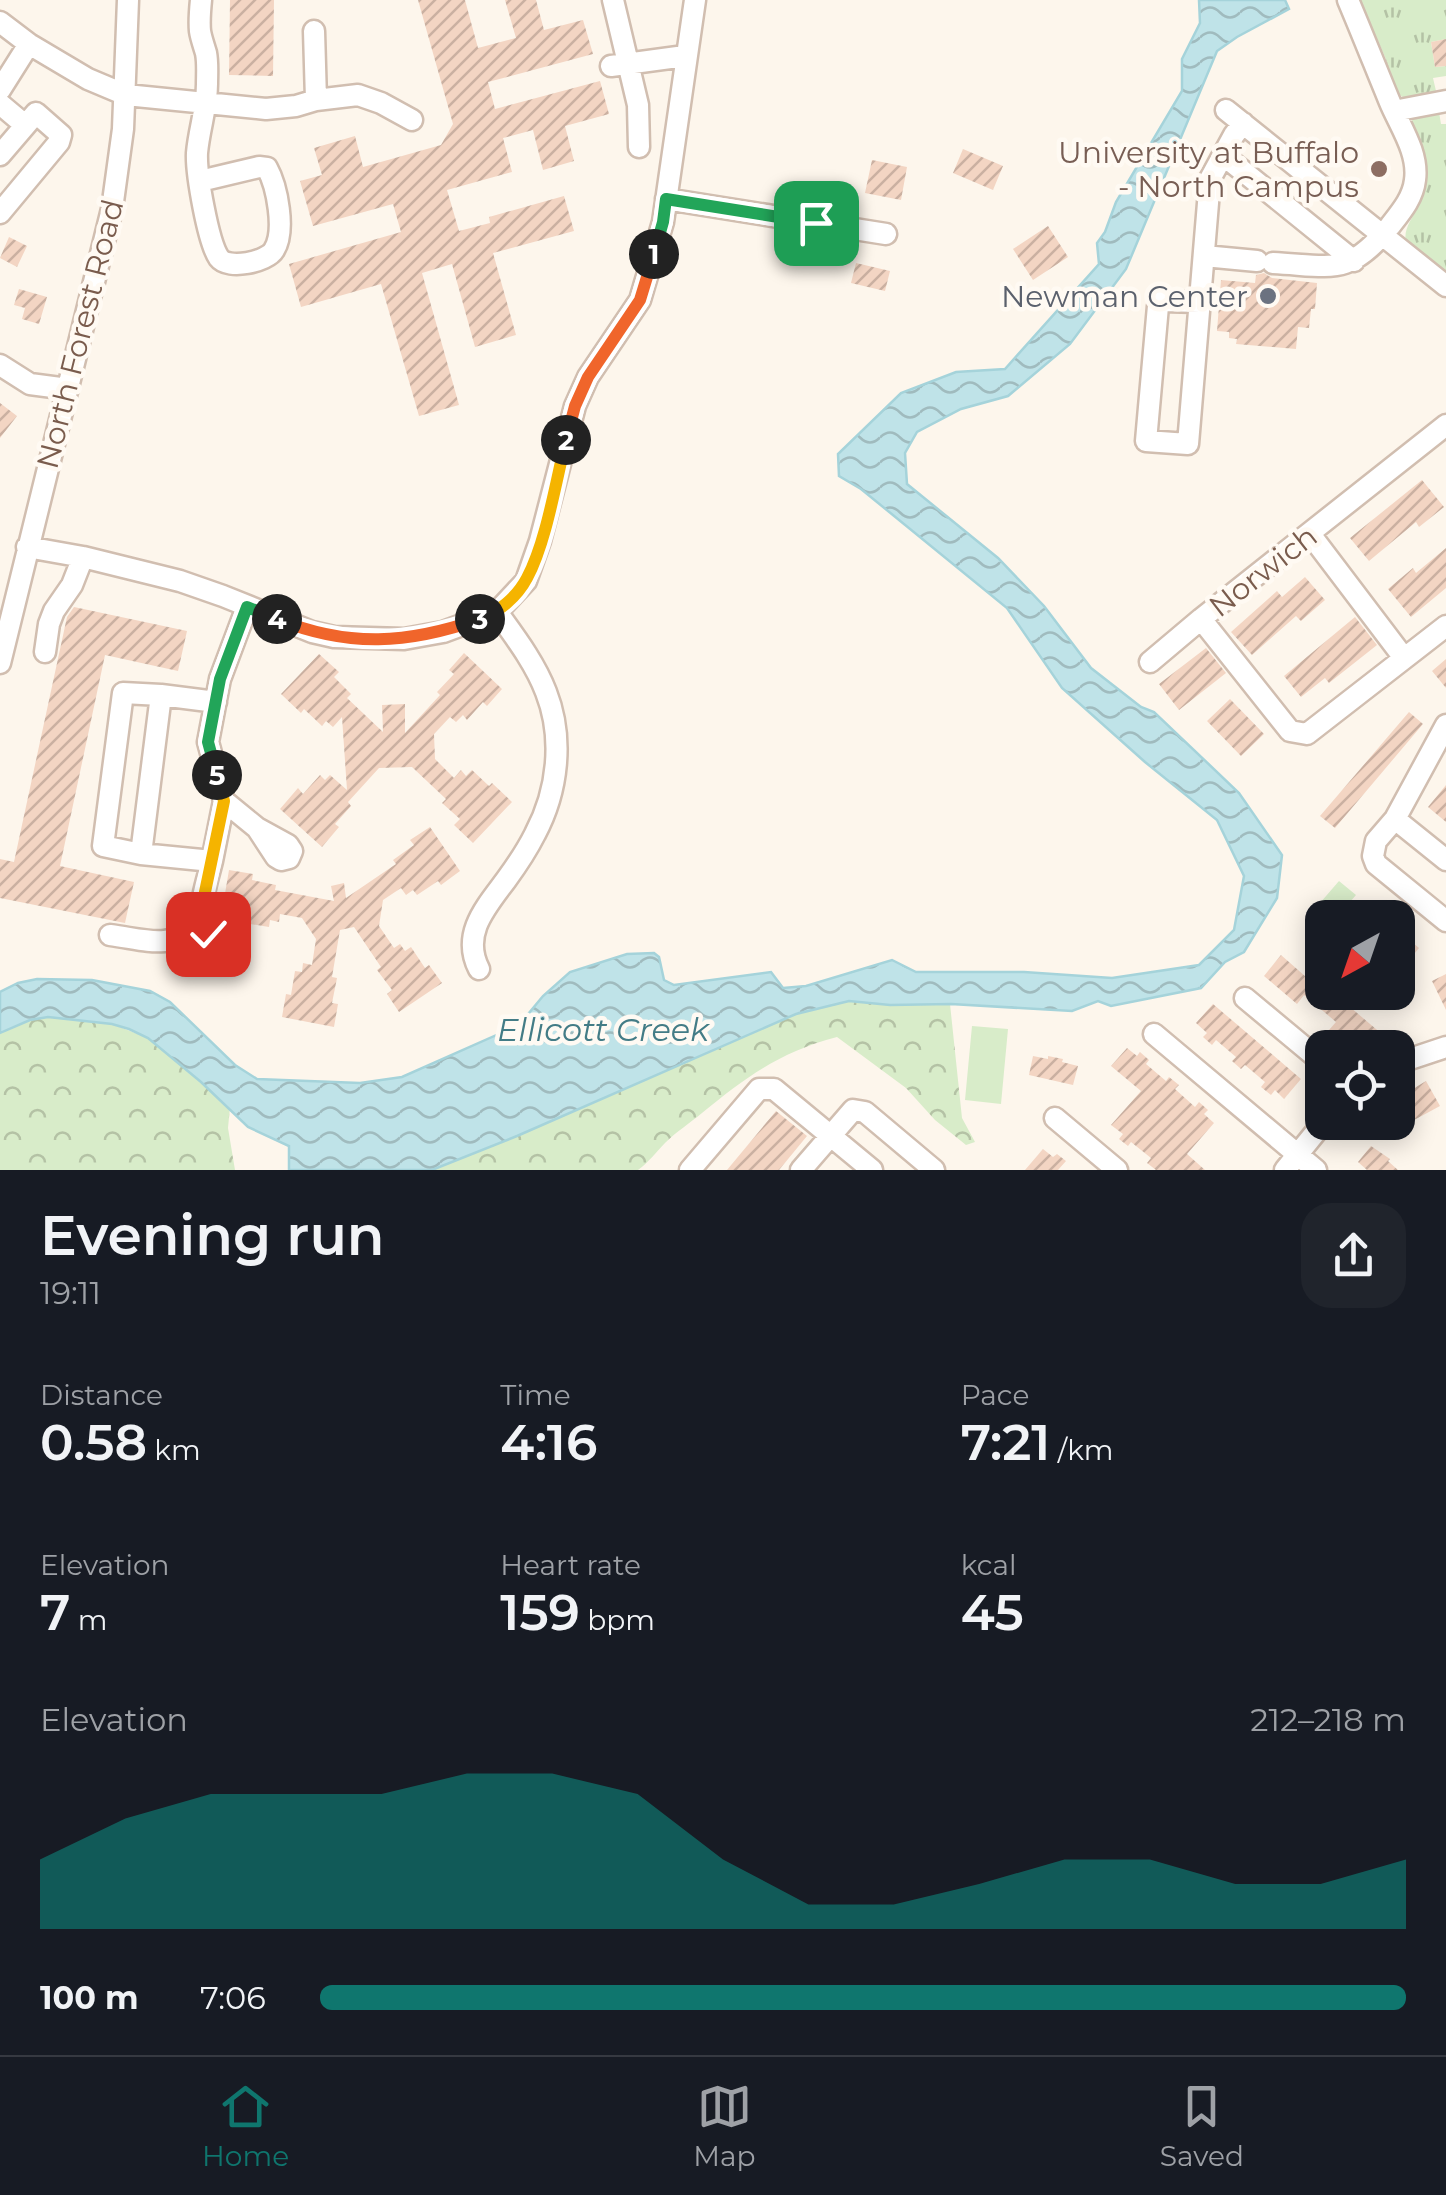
<!DOCTYPE html>
<meta charset="utf-8">
<style>
:root{--surface:#171b24;--page:#20242c;--text:#f1f3f6;--muted:#9ea1a6;--line:#363941;--accent:#0f766e}
body{margin:0;font-family:Montserrat,sans-serif;background:var(--page);color:var(--text);height:100vh;display:flex;flex-direction:column;font-size:38px;white-space:nowrap}
*{box-sizing:border-box;margin:0}
p{font-size:32px;color:var(--muted)}
.icon{flex:none;width:55px;height:55px;fill:none;stroke:currentColor;stroke-width:2;stroke-linecap:round;stroke-linejoin:round}
.map{position:relative;height:1170px;overflow:hidden}
.sheet{display:flex;flex-direction:column;background:var(--surface);flex:1}
.sheet>*{flex:none}
.needle{width:65px;rotate:220deg}
.controls{position:absolute;left:1305px;top:900px;display:grid;gap:20px}
.controls a{display:grid;place-items:center;width:110px;height:110px;border-radius:20px;background:var(--surface);box-shadow:0 5px 25px #0003;font-size:50px}
.pin{position:absolute;display:grid;place-items:center;width:85px;height:85px;color:#fff;margin:-42px;border-radius:20px;box-shadow:0 5px 15px #0006}
.km{position:absolute;width:50px;height:50px;margin:-25px;border-radius:50%;background:#222;color:#fff;font-size:28px;line-height:50px;text-align:center}
.round{display:grid;place-items:center;flex:none;width:105px;height:105px;border-radius:30px;background:var(--page)}
.summary{display:flex;align-items:center;justify-content:space-between;height:170px;padding:0 40px}
h1{font-size:55px;font-weight:600;line-height:75px}
.figures{display:grid;grid-template-columns:repeat(3,1fr);gap:15px;height:170px;padding:10px 40px}
.figures div{display:grid;align-content:center}
.figures b{font-size:50px;font-weight:600}
.figures small{font-size:28px;font-weight:400}
.figures p{font-size:28px}
.chart{height:280px;padding:20px 40px}
.chart p{display:flex;justify-content:space-between}
.chart svg{width:100%;height:180px;margin-top:10px;fill:var(--accent);opacity:.7}
ul{padding:0 40px;list-style:none;font-size:32px}
li{display:grid;grid-template-columns:160px 120px 1fr;align-items:center;height:75px}
li i{height:25px;border-radius:12px;background:var(--accent)}
.dock{display:flex;justify-content:space-around;align-items:center;height:140px;border-top:2px solid var(--line);background:var(--surface);font-size:28px;color:var(--muted)}
.dock a{display:grid;justify-items:center;gap:5px}
.dock .current{color:var(--accent)}
.map>svg:first-child{display:block}
.grass{fill:url(#grass-tufts)}
.forest{fill:url(#forest-crowns)}
.garden{fill:#d8ecc9}
.water{fill:url(#water-waves);stroke:#a5d3da;stroke-width:2.5}
.building{fill:url(#building-hatch)}
.lines{fill:none;stroke-linecap:round;stroke-linejoin:round}
.minor-casing{stroke:#d1beb0;stroke-width:25}
.minor{stroke:#fff;stroke-width:20}
.split-1-casing{stroke:#fff;stroke-width:20}
.split-2-casing{stroke:#fff;stroke-width:20}
.split-3-casing{stroke:#fff;stroke-width:20}
.split-4-casing{stroke:#fff;stroke-width:20}
.split-5-casing{stroke:#fff;stroke-width:20}
.split-6-casing{stroke:#fff;stroke-width:20}
.split-1{stroke:#22a559;stroke-width:12}
.split-2{stroke:#f0652b;stroke-width:12}
.split-3{stroke:#f5b400;stroke-width:12}
.split-4{stroke:#f0652b;stroke-width:12}
.split-5{stroke:#22a559;stroke-width:12}
.split-6{stroke:#f5b400;stroke-width:12}
.education-dot{fill:#8d6e63;stroke:#fffaf3;stroke-width:4}
.worship-dot{fill:#6b7280;stroke:#fffaf3;stroke-width:4}
.labels{text-anchor:middle;dominant-baseline:central;stroke-width:9;stroke-linejoin:round;paint-order:stroke}
.education-label{font-size:30px;fill:#785e54;stroke:#fffaf3;text-anchor:end}
.worship-label{font-size:30px;fill:#5b616d;stroke:#fffaf3;text-anchor:end}
.street-label{font-size:30px;fill:#7a5c4d;stroke:#fffaf3}
.water-label{font-size:32px;font-style:italic;fill:#437c86;stroke:#fffaf3}
</style>
<div class="map">
<svg width="1446" height="1170" viewBox="0 0 1446 1170">
<defs>
<pattern id="grass-tufts" width="24" height="20" patternUnits="userSpaceOnUse" patternTransform="scale(2.5)"><rect width="24" height="20" fill="#d8ecc9"/><path d="M3 7l-1-3M5 7V3M7 7l1-3M15 17l-1-3M17 17v-4M19 17l1-3" fill="none" stroke="#b4c2a5"/></pattern>
<pattern id="forest-crowns" width="20" height="18" patternUnits="userSpaceOnUse" patternTransform="scale(2.5)"><rect width="20" height="18" fill="#d8ecc9"/><path d="M2 6a3 3 0 1 1 6 0M12 15a3 3 0 1 1 6 0" fill="none" stroke="#b4c2a5"/></pattern>
<pattern id="water-waves" width="16" height="10" patternUnits="userSpaceOnUse" patternTransform="scale(2.5)"><rect width="16" height="10" fill="#bfe3e8"/><path d="M0 5q4-4 8 0t8 0" fill="none" stroke="#a0bbbe"/></pattern>
<pattern id="building-hatch" width="6" height="6" patternUnits="userSpaceOnUse" patternTransform="scale(2.5)"><rect width="6" height="6" fill="#f3d5c3"/><path d="M-1 1l2-2M0 6l6-6M5 7l2-2" fill="none" stroke="#cab0a1"/></pattern>
</defs>
<rect width="100%" height="100%" fill="#fdf6ec"/>
<path class="grass" d="M 1360,0 L 1446,0 L 1446,39 L 1431,42 L 1435,67 L 1446,66 L 1446,76 L 1433,78 L 1436,91 L 1434,93 L 1406,99 L 1398,94 L 1385,57 Z
M 1439,112 L 1441,124 L 1446,124 L 1446,277 L 1406,243 C 1403,228 1412,220 1418,206 C 1431,180 1426,155 1415,129 L 1411,127 L 1411,122 L 1417,114 Z"/>
<path class="forest" d="M 849,1001 L 890,1005 L 950,1004 L 962,1118 L 975,1142 L 966,1145 L 935,1120 L 906,1088 L 837,1037 C 780,1052 746,1077 702,1113 C 690,1123 676,1132 665,1143 C 656,1152 649,1162 638,1170 L 432,1170 L 517,1136 L 796,1014 Z
M 48,1017 L 112,1024 L 148,1038 L 230,1107 L 228,1128 L 235,1170 L 0,1170 L 0,1033 L 30,1020 Z"/>
<path class="garden" d="M 1339,881 L 1356,895 L 1337,917 L 1322,918 L 1322,932 L 1307,918 Z
M 972,1026 L 1008,1029 L 1001,1104 L 965,1100 Z"/>
<path class="water" d="M 1199,0 L 1285,0 L 1289,9 L 1237,37 L 1217,51 L 1126,269 L 1070,344 L 1008,396 L 961,409 L 917,432 L 905,453 L 907,484 L 998,558 L 1044,606 L 1091,668 L 1141,707 L 1154,712 L 1239,793 L 1282,855 L 1277,898 L 1244,952 L 1225,962 L 1201,988 L 1111,1006 L 1098,1001 L 1072,1011 L 951,1004 L 890,1005 L 849,1001 L 796,1014 L 517,1136 L 432,1170 L 289,1170 L 289,1146 L 248,1127 L 201,1082 L 148,1038 L 129,1029 L 112,1024 L 48,1017 L 30,1020 L 0,1033 L 0,992 L 18,983 L 37,979 L 92,980 L 150,991 L 170,1002 L 235,1065 L 257,1079 L 360,1083 L 402,1077 L 519,1025 L 543,996 L 570,972 L 627,954 L 654,953 L 659,957 L 664,980 L 674,985 L 771,972 L 783,988 L 806,986 L 892,960 L 916,972 L 1024,972 L 1112,978 L 1199,965 L 1234,930 L 1244,876 L 1217,820 L 1145,762 L 1062,688 L 1007,608 L 861,489 L 839,476 L 838,454 L 901,393 L 956,372 L 1005,369 L 1099,264 L 1097,243 L 1105,232 L 1116,202 L 1182,91 L 1182,59 L 1200,23 Z"/>
<path class="building" d="M 230,0 L 274,0 L 273,76 L 229,75 Z
M 418,0 L 465,0 L 478,48 L 516,38 L 505,0 L 536,0 L 544,30 L 583,20 L 593,54 L 488,82 L 495,109 L 600,81 L 609,114 L 565,126 L 574,161 L 543,170 L 533,130 L 503,138 L 512,172 L 447,190 L 459,231 L 490,223 L 489,217 L 564,196 L 574,231 L 493,253 L 516,335 L 475,347 L 452,264 L 422,273 L 459,405 L 419,416 L 381,284 L 301,307 L 289,264 L 401,232 L 393,204 L 313,226 L 300,181 L 322,175 L 314,148 L 355,136 L 363,167 L 441,145 L 453,124 Z
M 1446,39 L 1446,66 L 1435,67 L 1431,42 Z
M 963,149 L 1003,166 L 993,190 L 953,173 Z
M 872,160 L 907,167 L 901,200 L 865,193 Z
M 1048,226 L 1068,257 L 1033,280 L 1013,249 Z
M 9,237 L 27,246 L 17,267 L 0,258 Z
M 856,263 L 890,271 L 885,291 L 851,283 Z
M 1264,273 L 1272,278 L 1317,283 L 1315,309 L 1311,309 L 1309,328 L 1298,327 L 1296,349 L 1236,344 L 1237,339 L 1229,338 L 1229,332 L 1217,331 L 1221,280 L 1255,283 L 1256,275 Z
M 19,289 L 47,297 L 39,324 L 22,319 L 25,308 L 14,305 Z
M 0,403 L 17,416 L 0,438 Z
M 1422,480 L 1444,507 L 1419,527 L 1416,522 L 1369,561 L 1350,538 Z
M 1446,548 L 1446,588 L 1411,617 L 1388,589 L 1413,568 L 1416,573 Z
M 1305,577 L 1325,600 L 1301,621 L 1296,616 L 1252,655 L 1231,632 L 1277,591 L 1282,597 Z
M 74,607 L 187,631 L 178,671 L 105,655 L 60,866 L 134,882 L 125,923 L 0,898 L 0,859 L 14,862 L 67,617 Z
M 1355,617 L 1377,645 L 1329,683 L 1325,678 L 1301,697 L 1284,676 Z
M 1206,648 L 1226,673 L 1179,710 L 1159,684 Z
M 464,653 L 502,689 L 487,706 L 483,702 L 467,720 L 463,715 L 456,722 L 450,717 L 434,734 L 435,759 L 454,778 L 461,770 L 466,776 L 472,770 L 489,786 L 492,783 L 512,802 L 473,843 L 454,825 L 460,819 L 442,803 L 446,799 L 412,767 L 379,768 L 348,802 L 351,806 L 335,824 L 339,827 L 322,847 L 280,809 L 298,788 L 303,794 L 320,775 L 325,780 L 330,775 L 347,790 L 342,717 L 333,727 L 326,721 L 322,726 L 304,709 L 301,713 L 281,694 L 319,654 L 339,672 L 334,677 L 351,694 L 347,698 L 383,732 L 382,705 L 405,704 L 405,733 L 440,695 L 437,692 L 454,674 L 449,670 Z
M 1446,659 L 1446,688 L 1432,671 Z
M 1230,699 L 1264,734 L 1241,756 L 1207,721 Z
M 1409,712 L 1423,724 L 1335,828 L 1320,816 Z
M 1446,785 L 1446,822 L 1428,807 Z
M 430,827 L 460,871 L 441,885 L 438,881 L 417,895 L 413,890 L 406,895 L 401,888 L 383,900 L 379,926 L 394,948 L 400,944 L 405,951 L 411,947 L 425,968 L 429,965 L 442,983 L 399,1012 L 387,994 L 392,990 L 377,970 L 381,967 L 354,927 L 340,930 L 332,977 L 337,978 L 332,1003 L 338,1004 L 334,1027 L 282,1017 L 286,994 L 291,995 L 295,971 L 302,972 L 303,963 L 312,965 L 316,939 L 302,918 L 280,914 L 279,922 L 270,920 L 269,927 L 244,923 L 243,927 L 220,923 L 229,870 L 253,874 L 252,880 L 276,885 L 275,890 L 334,901 L 331,886 L 344,883 L 346,898 L 396,864 L 393,860 L 414,845 L 410,840 Z
M 1405,936 L 1419,948 L 1398,973 L 1398,946 Z
M 1281,955 L 1314,984 L 1322,973 L 1322,992 L 1348,992 L 1357,1000 L 1350,1007 L 1383,1035 L 1372,1048 L 1350,1048 L 1329,1030 L 1336,1022 L 1304,995 L 1297,1004 L 1264,976 Z
M 1446,974 L 1446,1010 L 1432,981 Z
M 1213,1004 L 1301,1079 L 1284,1099 L 1275,1090 L 1271,1095 L 1261,1087 L 1265,1082 L 1245,1065 L 1241,1069 L 1232,1061 L 1236,1057 L 1216,1040 L 1212,1045 L 1203,1037 L 1207,1033 L 1196,1023 Z
M 1127,1048 L 1137,1056 L 1140,1052 L 1149,1060 L 1146,1064 L 1166,1081 L 1169,1077 L 1179,1085 L 1175,1089 L 1195,1107 L 1199,1102 L 1208,1110 L 1204,1114 L 1214,1123 L 1187,1154 L 1205,1170 L 1156,1170 L 1147,1163 L 1151,1158 L 1131,1142 L 1128,1146 L 1119,1139 L 1123,1134 L 1111,1125 L 1141,1091 L 1111,1066 Z
M 1033,1056 L 1048,1059 L 1048,1056 L 1063,1059 L 1062,1062 L 1078,1066 L 1073,1085 L 1029,1075 Z
M 1426,1081 L 1440,1106 L 1403,1126 L 1398,1115 L 1398,1098 Z
M 776,1111 L 807,1136 L 779,1170 L 727,1170 Z
M 1371,1146 L 1390,1159 L 1388,1161 L 1398,1170 L 1367,1170 L 1358,1162 Z
M 1043,1149 L 1053,1157 L 1057,1154 L 1066,1161 L 1058,1170 L 1025,1170 Z"/>
<g class="lines">
<g class="minor-casing">
<path id="minor" d="M 613,0 L 638,105 L 639,147
M 0,22 L 29,44 L 88,79 L 126,95 L 266,109 L 296,106 L 316,100 L 358,95 L 381,103 L 412,120
M 314,31 L 316,100
M 611,66 L 685,56
M 0,90 L 29,44
M 0,104 L 25,125
M 1226,110 L 1446,286
M 1394,111 L 1446,101
M 0,155 L 36,113 L 61,135 L 59,142 L 0,213
M 1223,155 L 1354,261
M 200,181 L 259,167 L 267,168 C 277,186 286,231 274,250 C 267,262 228,270 219,258 C 208,242 196,173 197,153 C 199,129 207,108 207,84 C 207,74 208,63 206,53 C 204,46 201,38 200,31 C 199,21 200,10 201,0
M 666,199 L 886,234
M 1204,256 L 1257,261
M 1273,263 C 1333,266 1348,277 1390,226 C 1401,212 1413,198 1415,180 C 1419,152 1399,125 1389,100 C 1375,66 1362,33 1348,0
M 1200,302 L 1162,301 L 1158,306 L 1146,441 L 1188,444 L 1210,179 L 1234,135 L 1243,123
M 0,365 L 30,384 L 68,389
M 1446,425 L 1201,619 L 1290,731 L 1307,734 L 1446,626
M 1310,534 L 1404,658
M 27,547 L 83,557 L 180,581 L 223,596 L 312,632 L 334,637 L 404,639 L 443,632 L 497,612 L 526,581 L 540,541 L 575,406 L 588,377 L 640,300 L 663,222 L 695,0
M 45,652 L 49,624 L 54,611 L 72,585 L 83,557
M 1150,662 L 1201,619
M 0,663 L 112,209 L 123,129 L 128,0
M 161,695 L 123,693 L 103,846 L 141,854 L 161,695 L 216,702
M 1446,725 L 1395,819 L 1376,841 L 1373,856 L 1376,864 L 1446,921
M 224,801 L 257,828 L 288,845 L 292,851 L 289,858 L 281,860 L 276,857 L 257,828
M 1395,819 L 1446,860
M 141,854 L 212,861 L 224,801 L 208,742 L 220,679 L 247,607
M 212,861 C 204,894 187,933 229,948
M 110,935 C 152,941 165,949 203,926
M 479,969 C 461,934 486,907 506,880 C 517,865 527,850 535,834 C 558,791 564,738 546,692 C 535,663 515,637 497,612
M 1245,998 L 1322,1062
M 1154,1034 L 1316,1170
M 1398,1063 L 1446,1047
M 1055,1118 L 1117,1170
M 690,1170 L 759,1089 L 774,1089 L 872,1170
M 801,1170 L 853,1110 L 865,1112 L 934,1170
M 1285,1170 L 1324,1122"/>
</g>
<use href="#minor" class="minor"/>
</g>
<g class="lines">
<g class="split-1-casing">
<path id="split-1" d="M 654,254 L 663,222 L 666,199 L 816,223"/>
</g>
<g class="split-2-casing">
<path id="split-2" d="M 566,440 L 575,406 L 588,377 L 640,300 L 654,254"/>
</g>
<g class="split-3-casing">
<path id="split-3" d="M 480,619 C 499,612 517,597 527,578 C 546,543 556,481 566,440"/>
</g>
<g class="split-4-casing">
<path id="split-4" d="M 277,619 C 349,648 408,644 480,619"/>
</g>
<g class="split-5-casing">
<path id="split-5" d="M 217,775 L 208,742 L 220,679 L 247,607 L 277,619"/>
</g>
<g class="split-6-casing">
<path id="split-6" d="M 208,934 L 200,916 L 224,801 L 217,775"/>
</g>
<use href="#split-1" class="split-1"/>
<use href="#split-2" class="split-2"/>
<use href="#split-3" class="split-3"/>
<use href="#split-4" class="split-4"/>
<use href="#split-5" class="split-5"/>
<use href="#split-6" class="split-6"/>
</g>
<circle class="education-dot" cx="1379" cy="169" r="10"/>
<circle class="worship-dot" cx="1268" cy="296" r="10"/>
<g class="labels">
<g class="education-label">
<text x="1359" y="152">University at Buffalo<tspan x="1359" dy="34">- North Campus</tspan></text>
</g>
<g class="worship-label">
<text x="1248" y="296">Newman Center</text>
</g>
<g class="street-label">
<text transform="translate(80 334) rotate(-76)">North Forest Road</text>
<text transform="translate(1263 571) rotate(-38)">Norwich</text>
</g>
<g class="water-label">
<text x="603" y="1029">Ellicott Creek</text>
</g>
</g>
</svg>
<div class="controls">
<a><svg class="needle" viewBox="-14 -14 28 28"><path d="M0-13l5 13h-10z" fill="#e53935"/><path d="M0 13l5-13h-10z" fill="#9ea1a6"/></svg></a>
<a><svg class="icon" aria-label="locate" viewBox="0 0 24 24"><circle cx="12" cy="12" r="6"/><path d="M12 2v4M12 18v4M2 12h4M18 12h4"/></svg></a>
</div>
<div class="pin" style="left:816px;top:223px;background:#1e9e55"><svg class="icon" aria-label="arrive" viewBox="0 0 24 24"><path d="M6 21V4h12l-3 4 3 4H6"/></svg></div>
<div class="pin" style="left:208px;top:934px;background:#d93025"><svg class="icon" aria-label="check" viewBox="0 0 24 24"><path d="M5 12l5 5 9-10"/></svg></div>
<b class="km" style="left:654px;top:254px">1</b>
<b class="km" style="left:566px;top:440px">2</b>
<b class="km" style="left:480px;top:619px">3</b>
<b class="km" style="left:277px;top:619px">4</b>
<b class="km" style="left:217px;top:775px">5</b>
</div>
<section class="sheet">
<div class="summary"><div><h1>Evening run</h1><p>19:11</p></div><a class="round"><svg class="icon" aria-label="share" viewBox="0 0 24 24"><path d="M12 15V3M7 8l5-5 5 5M5 13v7h14v-7"/></svg></a></div>
<div class="figures">
<div><p>Distance</p><b>0.58<small> km</small></b></div>
<div><p>Time</p><b>4:16</b></div>
<div><p>Pace</p><b>7:21<small> /km</small></b></div>
</div>
<div class="figures">
<div><p>Elevation</p><b>7<small> m</small></b></div>
<div><p>Heart rate</p><b>159<small> bpm</small></b></div>
<div><p>kcal</p><b>45</b></div>
</div>
<div class="chart"><p><span>Elevation</span>212–218 m</p>
<svg viewBox="0 0 160 44" preserveAspectRatio="none"><path d="M0 44V27L10 17L20 11L30 11L40 11L50 6L60 6L70 11L80 27L90 38L100 38L110 33L120 27L130 27L140 33L150 33L160 27V44z"/></svg>
</div>
<ul>
<li><b>100 m</b>7:06<i style="width:100%"></i></li>
</ul>
</section>
<nav class="dock">
<a class="current"><svg class="icon" aria-label="home" viewBox="0 0 24 24"><path d="M3 11l9-7 9 7M6 9v11h12V9"/></svg>Home</a>
<a><svg class="icon" aria-label="map" viewBox="0 0 24 24"><path d="M3 6l6-2 6 2 6-2v14l-6 2-6-2-6 2zM9 4v14M15 6v14"/></svg>Map</a>
<a><svg class="icon" aria-label="saved" viewBox="0 0 24 24"><path d="M7 4h10v16l-5-4-5 4z"/></svg>Saved</a>
</nav>
